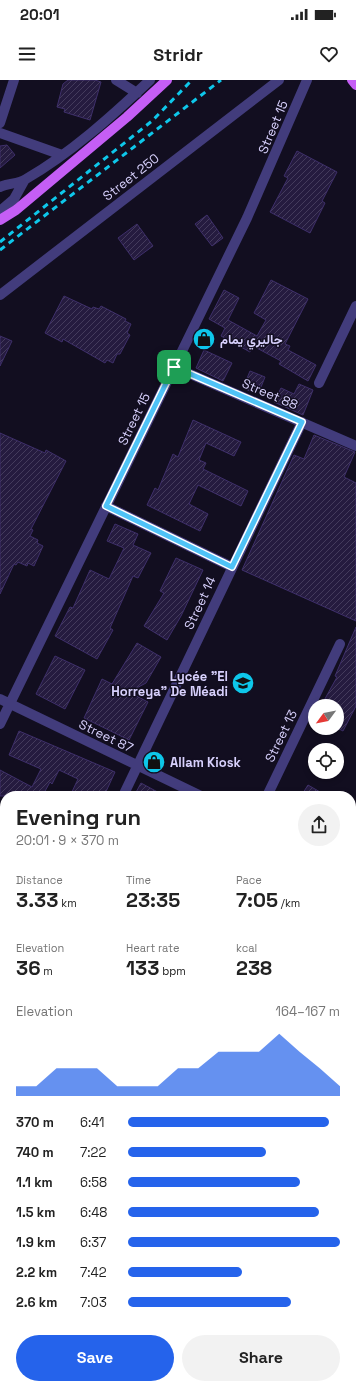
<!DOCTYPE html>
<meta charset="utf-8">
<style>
:root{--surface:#fff;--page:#f2f2f2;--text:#222;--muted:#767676;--accent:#2563eb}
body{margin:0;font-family:"Space Grotesk",Vazirmatn,sans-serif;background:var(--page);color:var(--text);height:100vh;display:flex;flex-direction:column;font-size:15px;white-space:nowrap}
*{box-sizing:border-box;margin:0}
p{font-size:13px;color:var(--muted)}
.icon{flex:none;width:22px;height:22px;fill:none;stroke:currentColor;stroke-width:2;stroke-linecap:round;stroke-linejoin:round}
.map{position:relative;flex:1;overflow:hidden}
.panel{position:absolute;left:0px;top:711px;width:356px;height:598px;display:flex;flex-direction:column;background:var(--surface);border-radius:16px 16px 0 0;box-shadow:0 2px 6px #0003}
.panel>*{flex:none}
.needle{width:26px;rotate:238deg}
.controls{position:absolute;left:308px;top:619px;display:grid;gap:8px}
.controls a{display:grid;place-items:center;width:36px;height:36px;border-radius:50%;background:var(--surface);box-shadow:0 2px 6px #0003;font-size:20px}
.pin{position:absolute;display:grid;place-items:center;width:34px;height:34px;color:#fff;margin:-17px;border-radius:8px;box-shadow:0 2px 6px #0006}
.round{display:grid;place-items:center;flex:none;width:42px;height:42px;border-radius:21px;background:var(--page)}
.summary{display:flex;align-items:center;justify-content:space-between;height:68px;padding:0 16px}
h1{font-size:22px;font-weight:800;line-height:30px}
.stats{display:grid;grid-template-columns:repeat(3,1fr);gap:6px;height:68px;padding:4px 16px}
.stats div{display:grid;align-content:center}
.stats b{font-size:20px;font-weight:800}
.stats small{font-size:11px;font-weight:400}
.stats p{font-size:11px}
.chart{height:112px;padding:8px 16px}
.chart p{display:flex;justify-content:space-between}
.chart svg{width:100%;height:72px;margin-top:4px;fill:var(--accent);opacity:.7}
.primary-button{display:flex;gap:8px;margin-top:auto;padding:8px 16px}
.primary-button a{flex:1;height:46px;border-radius:24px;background:var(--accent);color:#fff;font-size:16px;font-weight:800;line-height:46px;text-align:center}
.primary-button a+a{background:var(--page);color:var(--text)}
ul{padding:0 16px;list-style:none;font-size:13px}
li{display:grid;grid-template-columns:64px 48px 1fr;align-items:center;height:30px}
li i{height:10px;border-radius:5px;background:var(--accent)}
.status{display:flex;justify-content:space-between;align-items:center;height:28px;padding:0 20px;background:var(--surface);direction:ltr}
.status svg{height:11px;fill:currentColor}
header{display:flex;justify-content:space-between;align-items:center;height:52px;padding:0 16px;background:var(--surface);font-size:18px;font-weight:800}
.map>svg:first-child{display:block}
.building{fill:url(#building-hatch);stroke:#3e2f6a}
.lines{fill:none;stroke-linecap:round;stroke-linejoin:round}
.minor{stroke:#423c7c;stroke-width:10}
.major{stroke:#c55ef5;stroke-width:10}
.rail{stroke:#0ec7ea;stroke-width:3;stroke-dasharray:6 5;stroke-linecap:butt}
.route-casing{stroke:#fff;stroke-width:8}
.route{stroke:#4fc3f7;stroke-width:5}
.labels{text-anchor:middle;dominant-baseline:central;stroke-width:3;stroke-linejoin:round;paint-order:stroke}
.street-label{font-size:13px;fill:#d7d0fc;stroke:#120e20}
.poi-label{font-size:13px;font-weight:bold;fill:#d7d0fc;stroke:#120e20;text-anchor:start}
</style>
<div class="status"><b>20:01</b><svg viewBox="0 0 49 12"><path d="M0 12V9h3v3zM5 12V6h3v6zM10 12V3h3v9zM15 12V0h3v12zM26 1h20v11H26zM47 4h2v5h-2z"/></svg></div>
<header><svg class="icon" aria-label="menu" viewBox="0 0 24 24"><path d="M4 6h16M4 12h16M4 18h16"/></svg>Stridr<svg class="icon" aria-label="heart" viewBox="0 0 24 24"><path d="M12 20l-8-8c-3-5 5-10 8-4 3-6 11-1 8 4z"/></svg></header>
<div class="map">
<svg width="356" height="1309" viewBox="0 0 356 1309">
<defs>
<pattern id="building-hatch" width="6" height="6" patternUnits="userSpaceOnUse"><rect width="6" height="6" fill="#251b3f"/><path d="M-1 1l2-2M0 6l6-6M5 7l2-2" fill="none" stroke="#443b5c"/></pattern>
</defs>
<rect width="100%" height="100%" fill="#120e20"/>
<path class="building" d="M 68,0 L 95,0 L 101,2 L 90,40 L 64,32 L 65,29 L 57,27 L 63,4 Z
M 7,65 L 15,75 L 0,88 L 0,66 Z
M 297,71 L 337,92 L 322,121 L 325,123 L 310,153 L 270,132 L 288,98 L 284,96 Z
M 207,135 L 223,158 L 212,166 L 195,144 Z
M 137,144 L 153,166 L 134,180 L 118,158 Z
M 271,200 L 308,219 L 285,264 L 290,266 L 288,270 L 316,285 L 308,301 L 279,284 L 281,281 L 253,266 L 250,272 L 221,256 L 225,248 L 209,239 L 224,210 L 239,218 L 228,240 L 257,256 L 266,240 L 254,233 Z
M 64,216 L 92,229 L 93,227 L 99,229 L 101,226 L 126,239 L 125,241 L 131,244 L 127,253 L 130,255 L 120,274 L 117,274 L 113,283 L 107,280 L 105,283 L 63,259 L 62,262 L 45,253 Z
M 0,256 L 12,261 L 0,286 Z
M 204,270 L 232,283 L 223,301 L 196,288 Z
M 250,291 L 265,297 L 261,307 L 258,305 L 255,313 L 243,308 Z
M 299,304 L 313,310 L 303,335 L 274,322 L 281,308 L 294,314 Z
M 193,340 L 241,362 L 234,376 L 206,363 L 199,380 L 206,383 L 203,389 L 248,411 L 241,426 L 198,405 L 189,424 L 208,434 L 200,451 L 147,425 L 155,408 L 158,410 L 173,374 L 178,377 Z
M 0,353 L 45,373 L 46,370 L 66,381 L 31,449 L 33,450 L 30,456 L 38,460 L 37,463 L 43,466 L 34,486 L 28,483 L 27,486 L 18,482 L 16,485 L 14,484 L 0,514 Z
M 314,355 L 355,372 L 344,397 L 356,403 L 356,541 L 242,490 L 294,375 L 304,379 Z
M 115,444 L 138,454 L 133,465 L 151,473 L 138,498 L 133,496 L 110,548 L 113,550 L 97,579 L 55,556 L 70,527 L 73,528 L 90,490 L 109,499 L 124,468 L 107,461 Z
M 176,478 L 203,490 L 181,536 L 167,560 L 144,546 L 164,513 L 160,511 Z
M 356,547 L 356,626 L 343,651 L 337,648 L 337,626 L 321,626 L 337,597 L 335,596 Z
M 137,563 L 161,577 L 146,603 L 129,612 L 148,622 L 129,660 L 84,638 L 102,599 L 112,604 Z
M 55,576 L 85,590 L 65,629 L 36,614 Z
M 19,651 L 115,692 L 104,716 L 70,716 L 78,699 L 59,690 L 52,704 L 50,702 L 44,713 L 49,716 L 0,716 L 0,690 L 32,707 L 41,689 L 9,675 Z
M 141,703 L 165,716 L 134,716 Z
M 308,705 L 327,716 L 301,716 Z"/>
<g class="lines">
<path class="minor" d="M 116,0 L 137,13
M 0,43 L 14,0
M 0,53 L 62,75
M 0,107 C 8,103 19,104 26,99 C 71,73 112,36 150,0
M 0,131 L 14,119 L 24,101
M 0,215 L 279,0
M 174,287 L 356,366
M 319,303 L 356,226
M 106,426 L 232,487
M 0,619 L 201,716
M 0,644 L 247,138 L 307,0
M 123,716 L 302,342
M 267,716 L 340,564
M 351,788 L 356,790
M 351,842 L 356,832
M 0,862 L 5,864
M 0,975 L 5,964
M 351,1036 L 356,1038
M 0,1103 L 5,1106
M 351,1151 L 356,1140
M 0,1276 L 5,1265
M 351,1277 L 356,1279
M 126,1309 L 128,1304
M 274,1309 L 276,1304
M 353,1309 L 356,1295"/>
<path class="major" d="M 352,0 L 356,5
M 0,140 L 16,130 L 127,37 L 167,0"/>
<path class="rail" d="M 0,162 L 152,41 L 192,0
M 0,170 L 221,0"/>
</g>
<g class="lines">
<g class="route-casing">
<path id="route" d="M 174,287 L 302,342 L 232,487 L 106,426 Z"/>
</g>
<use href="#route" class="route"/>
</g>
<defs>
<g id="shop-disc" transform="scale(1.15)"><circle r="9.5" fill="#0ec7ea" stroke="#120e20"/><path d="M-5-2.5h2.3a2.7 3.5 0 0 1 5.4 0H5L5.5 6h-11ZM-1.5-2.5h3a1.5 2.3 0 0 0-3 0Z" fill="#111"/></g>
<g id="school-disc" transform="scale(1.15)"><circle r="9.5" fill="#0ec7ea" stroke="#120e20"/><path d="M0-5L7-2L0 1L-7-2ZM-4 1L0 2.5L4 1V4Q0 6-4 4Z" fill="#111"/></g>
</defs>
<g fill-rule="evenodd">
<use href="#shop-disc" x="204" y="259"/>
<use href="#school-disc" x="243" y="603"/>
<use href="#shop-disc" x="154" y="682"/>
</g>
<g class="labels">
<g class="street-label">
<text transform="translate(273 47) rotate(-67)">Street 15</text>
<text transform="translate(131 97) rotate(-38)">Street 250</text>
<text transform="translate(270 314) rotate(23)">Street 88</text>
<text transform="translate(134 339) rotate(-64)">Street 15</text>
<text transform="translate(200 523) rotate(-65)">Street 14</text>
<text transform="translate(106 656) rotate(26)">Street 87</text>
<text transform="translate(281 656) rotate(-64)">Street 13</text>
</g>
<g class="poi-label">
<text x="220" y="259">جاليري يمام</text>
<text x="228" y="596" text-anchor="end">Lycée "El<tspan x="228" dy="15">Horreya" De Méadi</tspan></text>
<text x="170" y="682">Allam Kiosk</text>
</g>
</g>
</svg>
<div class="controls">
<a><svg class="needle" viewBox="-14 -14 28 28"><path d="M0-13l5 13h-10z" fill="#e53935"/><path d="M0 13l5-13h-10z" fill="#767676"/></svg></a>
<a><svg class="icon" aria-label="locate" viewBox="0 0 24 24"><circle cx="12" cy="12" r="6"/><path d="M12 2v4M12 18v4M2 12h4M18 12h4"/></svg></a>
</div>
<div class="pin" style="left:174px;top:287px;background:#1e9e55"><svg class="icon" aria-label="arrive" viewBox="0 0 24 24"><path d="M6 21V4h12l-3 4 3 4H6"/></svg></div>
<section class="panel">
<div class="summary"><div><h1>Evening run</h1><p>20:01 · 9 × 370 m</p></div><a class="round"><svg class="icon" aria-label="share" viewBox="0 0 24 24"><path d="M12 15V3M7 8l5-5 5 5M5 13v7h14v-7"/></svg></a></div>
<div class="stats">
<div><p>Distance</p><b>3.33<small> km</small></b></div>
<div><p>Time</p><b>23:35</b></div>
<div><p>Pace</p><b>7:05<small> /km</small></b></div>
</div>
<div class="stats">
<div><p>Elevation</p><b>36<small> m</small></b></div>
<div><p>Heart rate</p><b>133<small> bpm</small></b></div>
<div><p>kcal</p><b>238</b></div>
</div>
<div class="chart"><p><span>Elevation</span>164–167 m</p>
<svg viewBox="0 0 160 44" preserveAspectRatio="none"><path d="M0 44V38L10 38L20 27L30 27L40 27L50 38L60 38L70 38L80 27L90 27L100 17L110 17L120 17L130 6L140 17L150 27L160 38V44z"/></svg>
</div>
<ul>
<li><b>370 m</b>6:41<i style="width:95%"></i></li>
<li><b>740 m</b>7:22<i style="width:65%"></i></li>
<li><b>1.1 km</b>6:58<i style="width:81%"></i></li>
<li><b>1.5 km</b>6:48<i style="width:90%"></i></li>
<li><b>1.9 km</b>6:37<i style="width:100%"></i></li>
<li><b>2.2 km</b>7:42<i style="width:54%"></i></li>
<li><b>2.6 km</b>7:03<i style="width:77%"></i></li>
</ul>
<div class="primary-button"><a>Save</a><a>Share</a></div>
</section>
</div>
